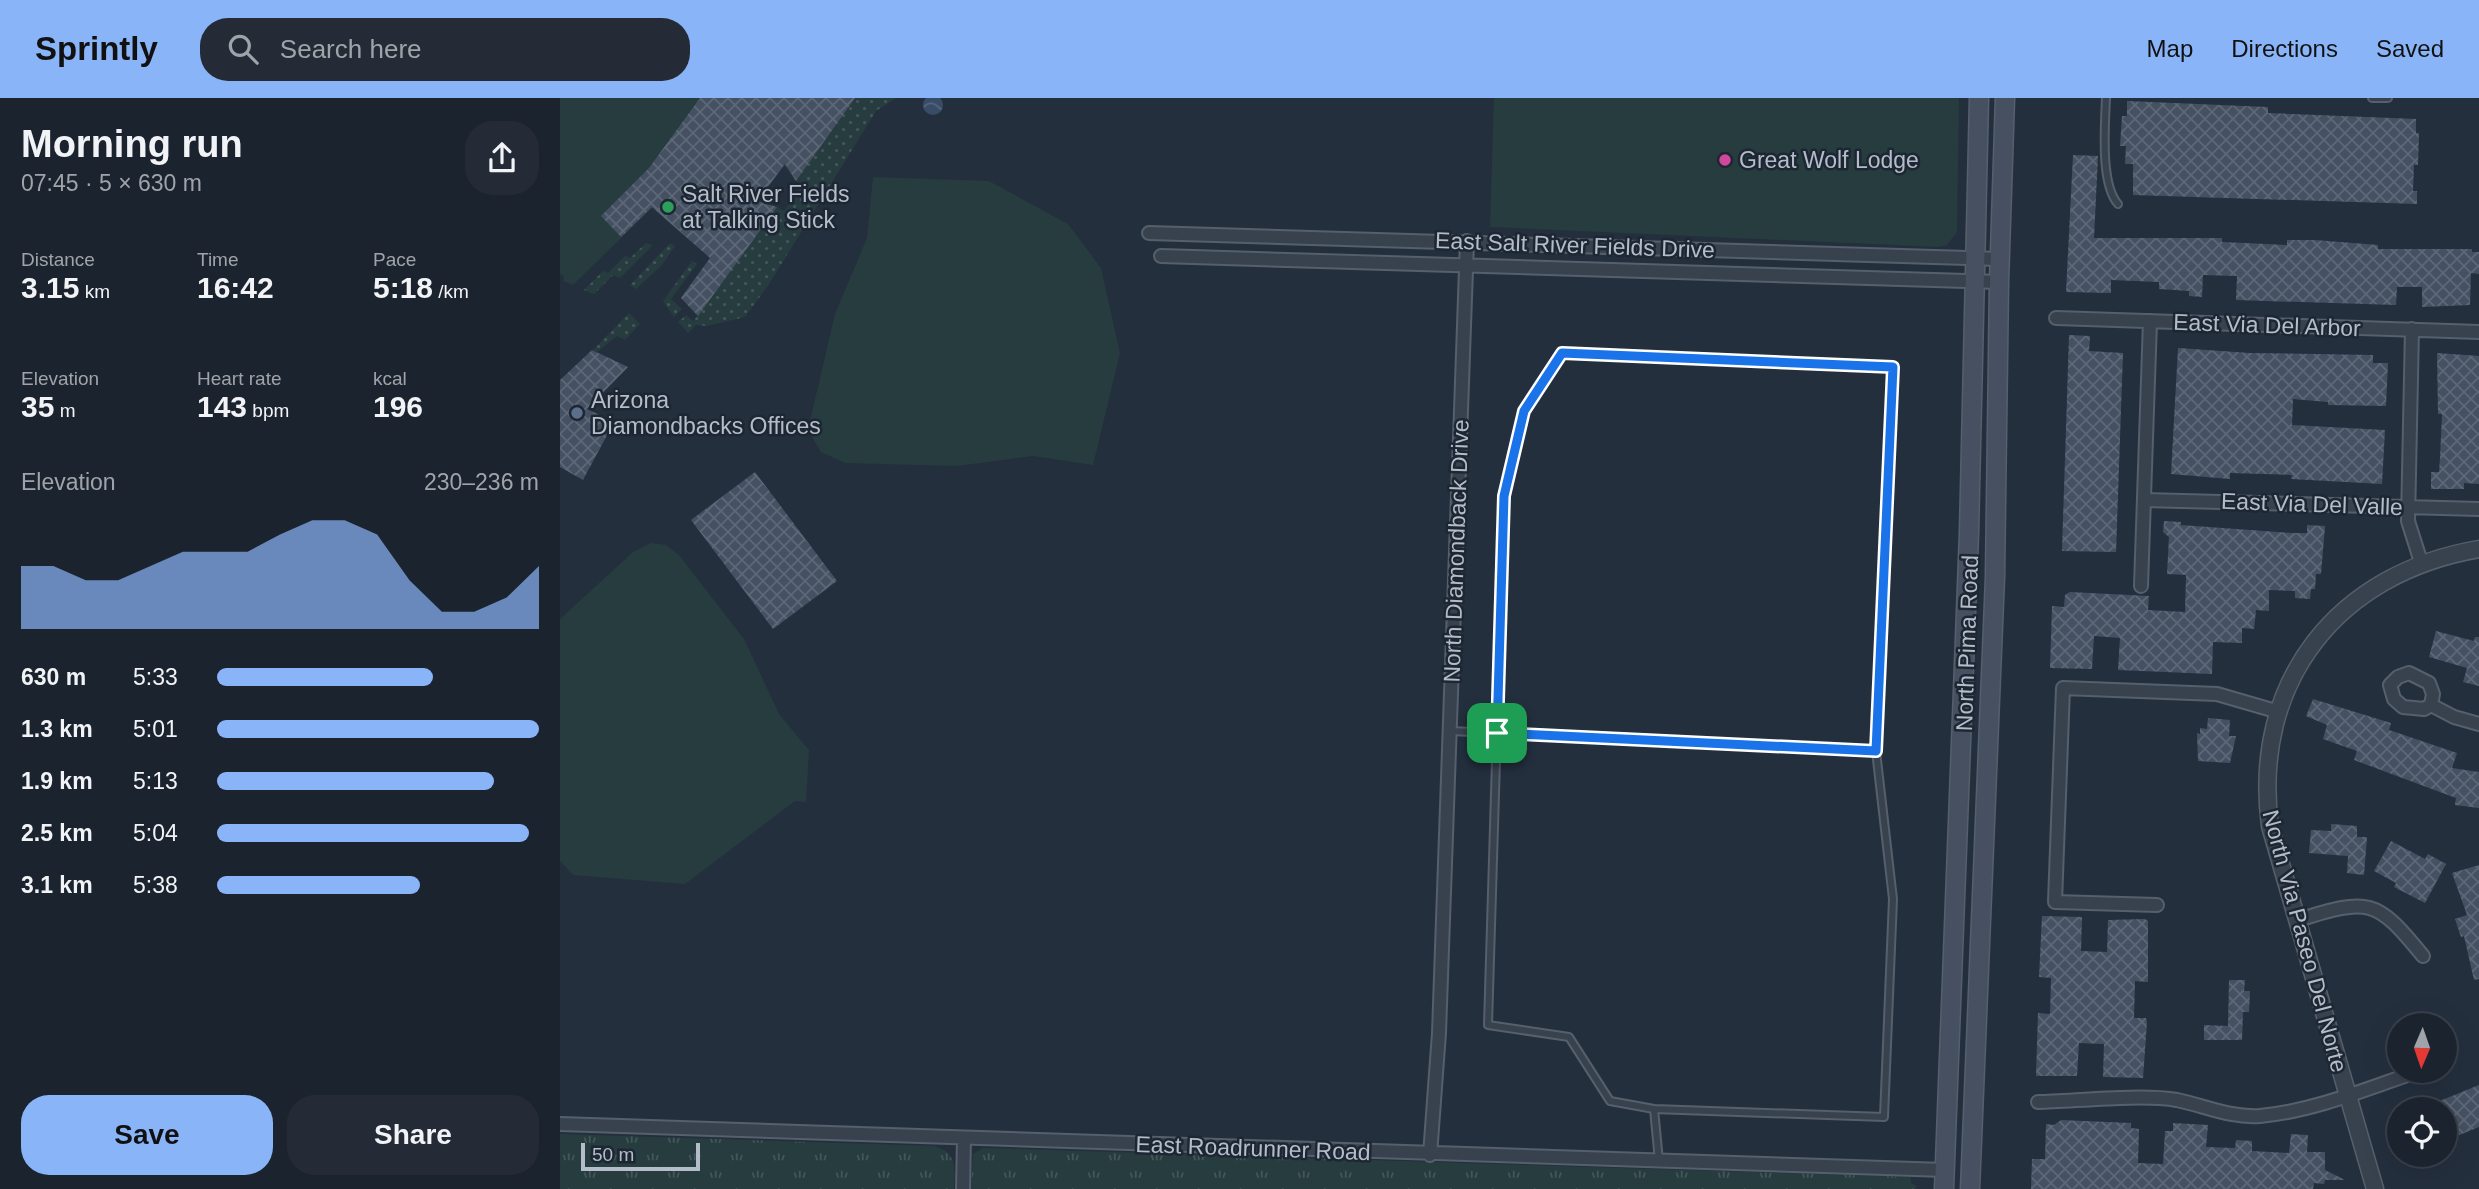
<!DOCTYPE html>
<meta charset="utf-8">
<style>
:root{--surface:#1b232e;--page:#242b36;--text:#f1f3f6;--muted:#a0a4aa;--line:#39404a;--accent:#8ab4f8}
body{margin:0;font-family:Helvetica,sans-serif;background:var(--page);color:var(--text);height:100vh;display:flex;flex-direction:column;font-size:26px;white-space:nowrap}
*{box-sizing:border-box;margin:0}
p{font-size:23px;color:var(--muted)}
.icon{flex:none;width:38px;height:38px;fill:none;stroke:currentColor;stroke-width:2;stroke-linecap:round;stroke-linejoin:round}
.map{position:relative;flex:1;overflow:hidden}
.details{display:flex;flex-direction:column;background:var(--surface);width:560px}
.details>*{flex:none}
.needle{width:46px;rotate:182deg}
.controls{position:absolute;left:1827px;top:915px;display:grid;gap:14px}
.controls a{display:grid;place-items:center;width:70px;height:70px;border-radius:50%;background:var(--surface);box-shadow:0 7px 28px #0002,0 0 0 2px var(--line);font-size:35px}
.scale{position:absolute;left:21px;bottom:18px;width:119px;box-sizing:border-box;padding-left:7px;border:4px solid #b4bcc9;border-top:0;font-size:19px;line-height:24px;white-space:nowrap;color:#b4bcc9;-webkit-text-stroke:5px #1d2633;paint-order:stroke}
.pin{position:absolute;display:grid;place-items:center;width:60px;height:60px;color:#fff;margin:-30px;border-radius:14px;box-shadow:0 4px 10px #0006}
.round{display:grid;place-items:center;flex:none;width:74px;height:74px;border-radius:28px;background:var(--page)}
.overview{display:flex;align-items:center;justify-content:space-between;height:119px;padding:0 21px}
h1{font-size:38px;font-weight:600;line-height:52px}
.stats{display:grid;grid-template-columns:repeat(3,1fr);gap:10px;height:119px;padding:7px 21px}
.stats div{display:grid;align-content:center}
.stats b{font-size:30px;font-weight:600}
.stats small{font-size:19px;font-weight:400}
.stats p{font-size:19px}
.chart{height:196px;padding:14px 21px}
.chart p{display:flex;justify-content:space-between}
.chart svg{width:100%;height:126px;margin-top:7px;fill:var(--accent);opacity:.7}
.button{display:flex;gap:14px;margin-top:auto;padding:14px 21px}
.button a{flex:1;height:80px;border-radius:28px;background:var(--accent);color:#111;font-size:28px;font-weight:600;line-height:80px;text-align:center}
.button a+a{background:var(--page);color:var(--text)}
ul{padding:0 21px;list-style:none;font-size:23px}
li{display:grid;grid-template-columns:112px 84px 1fr;align-items:center;height:52px}
li i{height:18px;border-radius:9px;background:var(--accent)}
header{display:flex;align-items:center;gap:42px;box-sizing:border-box;height:98px;padding:0 35px;background:var(--accent);color:#111}
header strong{font-size:33px}
nav{display:flex;gap:38px;margin-inline-start:auto;font-size:24px}
.search{width:490px;height:63px;background:var(--page);display:flex;align-items:center;gap:18px;box-sizing:border-box;padding:0 24px;border-radius:28px;color:var(--muted);font-size:26px}
main{display:flex;flex:1;min-height:0}
.map>svg:first-child{display:block}
.grass{fill:url(#grass-tufts)}
.park{fill:url(#park-dots)}
.pitch{fill:#263c3f}
.water{fill:url(#water-waves)}
.building{fill:url(#building-cross-hatch)}
.lines{fill:none;stroke-linecap:round;stroke-linejoin:round}
.service-casing{stroke:#565f6c;stroke-width:10}
.minor-casing{stroke:#565f6c;stroke-width:16}
.tertiary-casing{stroke:#565f6c;stroke-width:19}
.secondary-casing{stroke:#565f6c;stroke-width:21}
.service{stroke:#38414e;stroke-width:6}
.minor{stroke:#38414e;stroke-width:12}
.tertiary{stroke:#38414e;stroke-width:16}
.secondary{stroke:#465061;stroke-width:18}
.route-casing{stroke:#fff;stroke-width:14}
.route{stroke:#1a73e8;stroke-width:9}
.hotel-dot{fill:#d1479c;stroke:#1d2633;stroke-width:2.5}
.leisure-dot{fill:#2e9e5b;stroke:#1d2633;stroke-width:2.5}
.service-dot{fill:#5c6f8a;stroke:#1d2633;stroke-width:2.5}
.labels{text-anchor:middle;dominant-baseline:central;stroke-width:5;stroke-linejoin:round;paint-order:stroke}
.poi-label{font-size:23px;fill:#b4bcc9;stroke:#1d2633;text-anchor:start}
.street-label{font-size:23px;fill:#b4bcc9;stroke:#1d2633}
</style>
<header>
<strong>Sprintly</strong>
<div class="search"><svg class="icon" aria-label="search" viewBox="0 0 24 24"><circle cx="10" cy="10" r="6"/><path d="M15 15l6 6"/></svg>Search here</div>
<nav><a>Map</a><a>Directions</a><a>Saved</a></nav>
</header>
<main>
<section class="details">
<div class="overview"><div><h1>Morning run</h1><p>07:45 · 5 × 630 m</p></div><a class="round"><svg class="icon" aria-label="share" viewBox="0 0 24 24"><path d="M12 15V3M7 8l5-5 5 5M5 13v7h14v-7"/></svg></a></div>
<div class="stats">
<div><p>Distance</p><b>3.15<small> km</small></b></div>
<div><p>Time</p><b>16:42</b></div>
<div><p>Pace</p><b>5:18<small> /km</small></b></div>
</div>
<div class="stats">
<div><p>Elevation</p><b>35<small> m</small></b></div>
<div><p>Heart rate</p><b>143<small> bpm</small></b></div>
<div><p>kcal</p><b>196</b></div>
</div>
<div class="chart"><p><span>Elevation</span>230–236 m</p>
<svg viewBox="0 0 160 44" preserveAspectRatio="none"><path d="M0 44V22L10 22L20 27L30 27L40 22L50 17L60 17L70 17L80 11L90 6L100 6L110 11L120 27L130 38L140 38L150 33L160 22V44z"/></svg>
</div>
<ul>
<li><b>630 m</b>5:33<i style="width:67%"></i></li>
<li><b>1.3 km</b>5:01<i style="width:100%"></i></li>
<li><b>1.9 km</b>5:13<i style="width:86%"></i></li>
<li><b>2.5 km</b>5:04<i style="width:97%"></i></li>
<li><b>3.1 km</b>5:38<i style="width:63%"></i></li>
</ul>
<div class="button"><a>Save</a><a>Share</a></div>
</section>
<div class="map">
<svg width="1919" height="1091" viewBox="0 0 1919 1091">
<defs>
<pattern id="grass-tufts" width="24" height="20" patternUnits="userSpaceOnUse" patternTransform="scale(1.75)"><rect width="24" height="20" fill="#263c3f"/><path d="M3 7l-1-3M5 7V3M7 7l1-3M15 17l-1-3M17 17v-4M19 17l1-3" fill="none" stroke="#435659"/></pattern>
<pattern id="park-dots" width="8" height="8" patternUnits="userSpaceOnUse" patternTransform="scale(1.75)"><rect width="8" height="8" fill="#263c3f"/><path d="M2 2h.1M6 6h.1" fill="none" stroke="#435659" stroke-width="1.8" stroke-linecap="round"/></pattern>
<pattern id="water-waves" width="16" height="10" patternUnits="userSpaceOnUse" patternTransform="scale(1.75)"><rect width="16" height="10" fill="#394c67"/><path d="M0 5q4-4 8 0t8 0" fill="none" stroke="#53647b"/></pattern>
<pattern id="building-cross-hatch" width="8" height="8" patternUnits="userSpaceOnUse" patternTransform="scale(1.75)"><rect width="8" height="8" fill="#455162"/><path d="M0 0l8 8M0 8l8-8" fill="none" stroke="#5d6877"/></pattern>
</defs>
<rect width="100%" height="100%" fill="#242f3e"/>
<path class="grass" d="M 0,1036 L 374,1048 C 397,1054 395,1070 394,1091 L 0,1091 Z
M 423,1050 L 1351,1079 L 1351,1085 L 1357,1088 L 1355,1091 L 411,1091 L 413,1056 Z"/>
<path class="park" d="M 295,0 L 336,0 L 316,13 L 209,186 L 185,219 L 146,228 L 136,227 L 128,235 L 118,224 L 126,217 L 133,223 L 135,221 L 217,109 L 224,113 L 242,88 L 236,83 Z
M 86,145 L 93,147 L 60,180 L 53,177 L 34,196 L 24,192 L 43,173 L 48,175 L 65,158 L 70,160 Z
M 110,145 L 115,148 L 102,167 L 76,191 L 70,187 Z
M 132,163 L 137,166 L 111,201 L 122,211 L 114,219 L 103,203 Z
M 69,215 L 80,226 L 65,242 L 57,238 L 37,254 L 33,252 Z"/>
<path class="pitch" d="M 0,0 L 295,0 L 236,83 L 224,67 L 198,103 L 217,109 L 138,218 L 121,200 L 156,151 L 139,139 L 133,145 L 92,110 L 13,187 L 3,183 L 4,178 L 0,176 Z
M 934,0 L 1399,0 L 1397,134 L 1387,147 L 1378,149 L 930,129 Z
M 313,79 L 429,83 L 508,126 L 541,170 L 560,255 L 533,367 L 473,358 L 397,368 L 285,365 L 261,354 L 252,339 L 250,323 L 275,216 L 307,140 Z
M 91,445 L 106,447 L 119,457 L 184,541 L 219,616 L 249,652 L 246,704 L 235,703 L 125,786 L 13,777 L 0,763 L 0,521 L 73,454 Z"/>
<path class="water" d="M363 7a10 10 0 1 1 20 0a10 10 0 1 1-20 0Z"/>
<path class="building" d="M 140,0 L 295,0 L 236,83 L 225,66 L 197,103 L 217,109 L 138,218 L 121,200 L 150,160 L 92,109 L 61,139 L 41,118 L 89,70 Z
M 1567,3 L 1708,9 L 1708,15 L 1856,21 L 1856,35 L 1859,35 L 1858,67 L 1854,67 L 1853,93 L 1857,93 L 1857,106 L 1573,97 L 1573,66 L 1565,66 L 1566,48 L 1560,48 L 1562,18 L 1567,18 Z
M 1513,57 L 1538,58 L 1534,140 L 1662,140 L 1662,144 L 1727,147 L 1727,142 L 1755,142 L 1818,147 L 1818,151 L 1912,151 L 1912,154 L 1919,154 L 1919,176 L 1911,175 L 1910,207 L 1862,209 L 1862,189 L 1837,189 L 1836,207 L 1676,202 L 1677,178 L 1643,177 L 1642,199 L 1629,198 L 1629,193 L 1599,191 L 1599,184 L 1551,182 L 1551,195 L 1506,194 Z
M 1509,237 L 1530,238 L 1529,253 L 1563,255 L 1556,454 L 1502,453 Z
M 1618,250 L 1690,255 L 1813,257 L 1813,265 L 1828,265 L 1826,308 L 1768,307 L 1768,304 L 1733,301 L 1732,327 L 1825,332 L 1822,386 L 1731,381 L 1732,377 L 1670,375 L 1670,381 L 1611,376 Z
M 32,252 L 68,269 L 27,311 L 54,324 L 23,382 L 0,369 L 0,282 Z
M 1877,255 L 1919,258 L 1919,386 L 1904,385 L 1904,391 L 1871,391 L 1871,374 L 1879,374 L 1880,360 L 1882,316 L 1878,316 Z
M 195,374 L 277,483 L 213,531 L 131,422 Z
M 1604,423 L 1621,424 L 1621,427 L 1732,435 L 1747,435 L 1747,427 L 1765,428 L 1761,476 L 1756,476 L 1755,491 L 1751,491 L 1750,501 L 1735,500 L 1735,493 L 1709,492 L 1709,513 L 1696,512 L 1694,531 L 1682,530 L 1682,545 L 1653,544 L 1652,576 L 1558,572 L 1560,540 L 1534,538 L 1532,571 L 1490,570 L 1492,508 L 1504,509 L 1505,497 L 1510,494 L 1589,498 L 1588,512 L 1625,514 L 1626,477 L 1607,476 L 1609,439 L 1603,434 Z
M 1876,533 L 1914,543 L 1915,539 L 1919,539 L 1919,588 L 1903,584 L 1907,570 L 1869,559 Z
M 1753,601 L 1831,625 L 1829,632 L 1897,655 L 1892,670 L 1919,674 L 1919,710 L 1895,707 L 1896,700 L 1794,662 L 1797,653 L 1763,641 L 1767,627 L 1746,618 Z
M 1648,620 L 1670,622 L 1669,638 L 1676,638 L 1670,665 L 1638,663 L 1637,635 L 1640,636 L 1640,630 L 1647,631 Z
M 1771,726 L 1797,728 L 1797,739 L 1807,739 L 1804,777 L 1787,775 L 1788,758 L 1749,755 L 1751,732 L 1771,733 Z
M 1831,743 L 1865,761 L 1868,756 L 1886,766 L 1865,805 L 1834,789 L 1836,785 L 1814,773 Z
M 1919,767 L 1919,881 L 1914,882 L 1904,838 L 1901,839 L 1895,821 L 1907,817 L 1892,775 Z
M 1482,818 L 1522,819 L 1521,853 L 1547,854 L 1548,822 L 1585,821 L 1588,823 L 1588,884 L 1575,883 L 1574,920 L 1586,920 L 1587,924 L 1583,980 L 1543,979 L 1544,946 L 1519,945 L 1517,978 L 1476,978 L 1478,915 L 1490,916 L 1491,880 L 1479,879 Z
M 1669,882 L 1685,882 L 1684,893 L 1690,893 L 1689,914 L 1683,914 L 1682,942 L 1644,942 L 1644,927 L 1668,928 Z
M 1919,987 L 1919,1029 L 1885,1043 L 1885,1012 L 1860,1011 Z
M 1501,1022 L 1571,1025 L 1571,1030 L 1579,1031 L 1578,1065 L 1603,1066 L 1605,1033 L 1613,1033 L 1613,1025 L 1648,1027 L 1646,1049 L 1675,1050 L 1676,1042 L 1692,1043 L 1692,1053 L 1729,1055 L 1731,1036 L 1748,1037 L 1747,1054 L 1765,1054 L 1765,1072 L 1785,1082 L 1765,1082 L 1764,1086 L 1754,1085 L 1753,1091 L 1471,1091 L 1472,1061 L 1485,1061 L 1486,1026 L 1494,1027 Z"/>
<g class="lines">
<g class="service-casing">
<path id="service" d="M 1546,0 C 1545,27 1540,86 1558,106
M 1812,0 L 1828,0
M 890,633 C 1032,639 1174,647 1316,653 L 1333,269 L 1002,255 L 964,313 L 944,398 L 928,927 L 1009,939 L 1050,1003 L 1094,1011 L 1099,1063
M 1094,1011 L 1324,1019 L 1333,801 L 1316,653"/>
</g>
<g class="minor-casing">
<path id="minor" d="M 589,135 L 1440,161
M 601,158 L 1439,184
M 1496,220 L 1919,234
M 1852,231 L 1848,423 L 1861,464
M 1584,402 L 1919,411
M 1581,488 L 1590,223
M 1849,575 L 1869,585 L 1873,596 L 1871,607 L 1864,611 L 1843,609 L 1834,601 L 1830,587 L 1838,579 Z
M 1871,607 L 1894,619 L 1919,626
M 1597,807 L 1495,804 L 1503,590 L 1657,596 L 1719,614
M 1738,822 C 1809,800 1816,800 1863,858
M 1885,952 L 1889,947
M 1478,1004 C 1517,1003 1581,996 1617,1002 C 1646,1008 1670,1020 1700,1018 C 1754,1013 1809,990 1859,973
M 0,1026 L 1385,1072
M 870,1057 L 879,935 L 907,143
M 403,1091 L 404,1040"/>
</g>
<g class="tertiary-casing">
<path id="tertiary" d="M 1815,1091 L 1710,728 C 1691,583 1778,475 1919,451"/>
</g>
<g class="secondary-casing">
<path id="secondary" d="M 1384,1091 L 1409,435 L 1419,0
M 1410,1091 L 1435,479 L 1439,184 L 1445,0"/>
</g>
<use href="#service" class="service"/>
<use href="#minor" class="minor"/>
<use href="#tertiary" class="tertiary"/>
<use href="#secondary" class="secondary"/>
</g>
<g class="lines">
<g class="route-casing">
<path id="route" d="M 1002,255 L 1333,269 L 1316,653 L 937,635 L 944,398 L 964,313 Z"/>
</g>
<use href="#route" class="route"/>
</g>
<circle class="hotel-dot" cx="1165" cy="62" r="7"/>
<circle class="leisure-dot" cx="108" cy="109" r="7"/>
<circle class="service-dot" cx="17" cy="315" r="7"/>
<g class="labels">
<g class="poi-label">
<text x="1179" y="62">Great Wolf Lodge</text>
<text x="122" y="96">Salt River Fields<tspan x="122" dy="26">at Talking Stick</tspan></text>
<text x="31" y="302">Arizona<tspan x="31" dy="26">Diamondbacks Offices</tspan></text>
</g>
<g class="street-label">
<text transform="translate(1015 147) rotate(2)">East Salt River Fields Drive</text>
<text transform="translate(1707 227) rotate(2)">East Via Del Arbor</text>
<text transform="translate(1752 406) rotate(2)">East Via Del Valle</text>
<text transform="translate(896 453) rotate(-88)">North Diamondback Drive</text>
<text transform="translate(1407 545) rotate(-88)">North Pima Road</text>
<text transform="translate(1745 843) rotate(75)">North Via Paseo Del Norte</text>
<text transform="translate(693 1050) rotate(2)">East Roadrunner Road</text>
</g>
</g>
</svg>
<div class="controls">
<a><svg class="needle" viewBox="-14 -14 28 28"><path d="M0-13l5 13h-10z" fill="#e53935"/><path d="M0 13l5-13h-10z" fill="#a0a4aa"/></svg></a>
<a><svg class="icon" aria-label="locate" viewBox="0 0 24 24"><circle cx="12" cy="12" r="6"/><path d="M12 2v4M12 18v4M2 12h4M18 12h4"/></svg></a>
</div>
<div class="scale">50 m</div>
<div class="pin" style="left:937px;top:635px;background:#1e9e55"><svg class="icon" aria-label="arrive" viewBox="0 0 24 24"><path d="M6 21V4h12l-3 4 3 4H6"/></svg></div>
</div>
</main>
